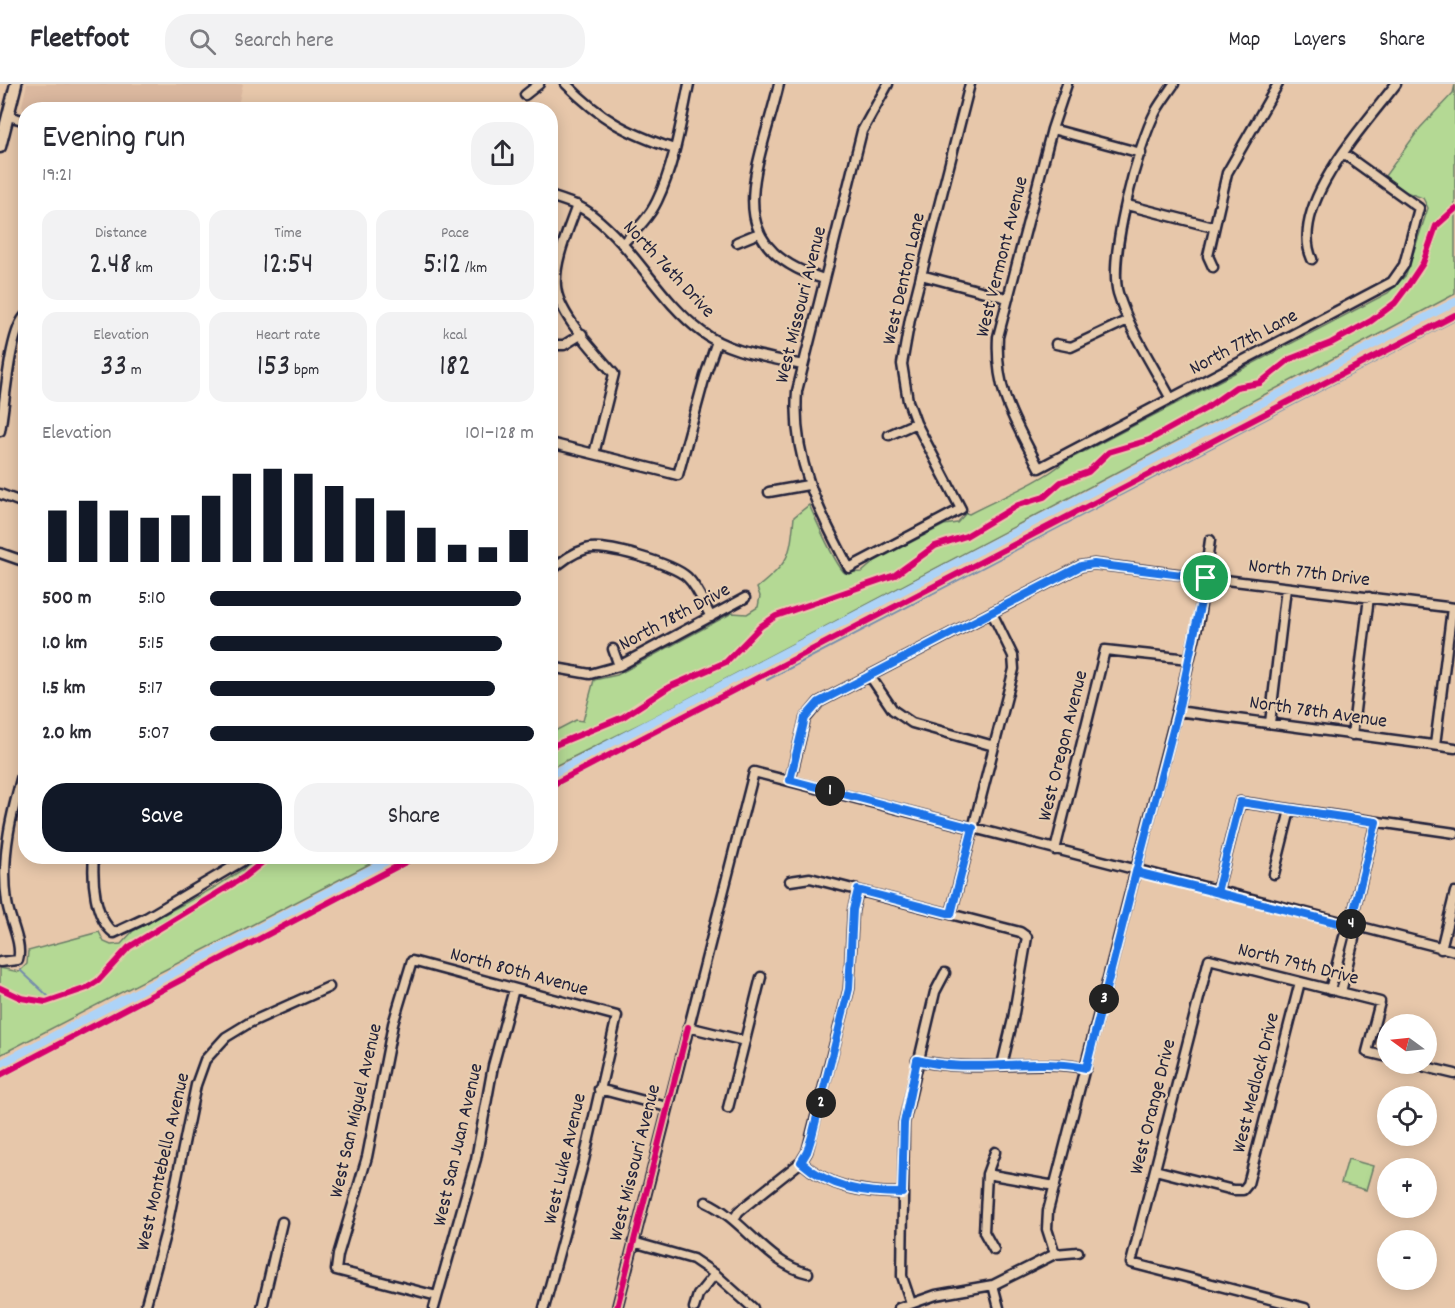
<!DOCTYPE html>
<meta charset="utf-8">
<style>
:root{--surface:#fff;--page:#f2f2f3;--text:#2b2b33;--muted:#7c7c81;--line:#e1e1e2;--accent:#111827}
body{margin:0;font-family:Dekko,sans-serif;background:var(--page);color:var(--text);height:100vh;display:flex;flex-direction:column;font-size:22px;white-space:nowrap}
*{box-sizing:border-box;margin:0}
p{font-size:20px;color:var(--muted)}
.icon{flex:none;width:33px;height:33px;fill:none;stroke:currentColor;stroke-width:2;stroke-linecap:round;stroke-linejoin:round}
.map{position:relative;flex:1;overflow:hidden}
.details{position:absolute;left:18px;top:18px;width:540px;height:762px;display:flex;flex-direction:column;background:var(--surface);border-radius:24px;box-shadow:0 3px 15px #0003}
.details>*{flex:none}
.needle{width:39px;rotate:285deg}
.controls{position:absolute;left:1377px;top:930px;display:grid;gap:12px}
.controls a{display:grid;place-items:center;width:60px;height:60px;border-radius:50%;background:var(--surface);box-shadow:0 3px 15px #0003;font-size:30px}
.pin{position:absolute;display:grid;place-items:center;width:51px;height:51px;color:#fff;margin:-26px;border:3px solid #fff;border-radius:50%;box-shadow:0 2px 6px #0007}
.km{position:absolute;width:30px;height:30px;margin:-15px;border-radius:50%;background:#222;color:#fff;font-size:16px;line-height:30px;text-align:center}
.round{display:grid;place-items:center;flex:none;width:63px;height:63px;border-radius:24px;background:var(--page)}
.summary{display:flex;align-items:center;justify-content:space-between;height:102px;padding:0 24px}
h1{font-size:33px;font-weight:600;line-height:45px}
.figures{display:grid;grid-template-columns:repeat(3,1fr);gap:9px;height:102px;padding:6px 24px}
.figures div{display:grid;align-content:center;border-radius:15px;background:var(--page);text-align:center}
.figures b{font-size:30px;font-weight:600}
.figures small{font-size:16px;font-weight:400}
.figures p{font-size:16px}
.chart{height:168px;padding:12px 24px}
.chart p{display:flex;justify-content:space-between}
.chart svg{width:100%;height:108px;margin-top:6px;stroke:var(--accent);stroke-width:6}
.action{display:flex;gap:12px;margin-top:auto;padding:12px 24px}
.action a{flex:1;height:69px;border-radius:24px;background:var(--accent);color:#fff;font-size:24px;font-weight:600;line-height:69px;text-align:center}
.action a+a{background:var(--page);color:var(--text)}
ul{padding:0 24px;list-style:none;font-size:20px}
li{display:grid;grid-template-columns:96px 72px 1fr;align-items:center;height:45px}
li i{height:15px;border-radius:8px;background:var(--accent)}
header{display:flex;align-items:center;gap:36px;box-sizing:border-box;height:84px;padding:0 30px;background:var(--surface);border-bottom:2px solid var(--line)}
header strong{font-size:28px}
nav{display:flex;gap:33px;margin-inline-start:auto;font-size:21px}
.search{width:420px;height:54px;background:var(--page);display:flex;align-items:center;gap:15px;box-sizing:border-box;padding:0 21px;border-radius:24px;color:var(--muted);font-size:22px}
.map>svg:first-child{display:block}
.built{fill:#dbb89f}
.green{fill:#b4d994;stroke:#6b7e68;stroke-width:1.5}
.lines{fill:none;stroke-linecap:round;stroke-linejoin:round}
.stream{stroke:#758cac;stroke-width:2}
.canal{stroke:#add3f7;stroke-width:8}
.minor-casing{stroke:#22223b;stroke-width:13}
.major-casing{stroke:#22223b;stroke-width:15}
.minor{stroke:#e7ccae;stroke-width:8}
.major{stroke:#e7ccae;stroke-width:10}
.cycleway-casing{stroke:#e7ccae;stroke-width:10}
.cycleway{stroke:#d6006c;stroke-width:6}
.route-casing{stroke:#fff;stroke-width:12}
.route{stroke:#1a73e8;stroke-width:8}
.labels{text-anchor:middle;dominant-baseline:central;stroke-width:4.5;stroke-linejoin:round;paint-order:stroke}
.street-label{font-size:20px;fill:#22223b;stroke:#e7ccae}
</style>
<header>
<strong>Fleetfoot</strong>
<div class="search"><svg class="icon" aria-label="search" viewBox="0 0 24 24"><circle cx="10" cy="10" r="6"/><path d="M15 15l6 6"/></svg>Search here</div>
<nav><a>Map</a><a>Layers</a><a>Share</a></nav>
</header>
<div class="map">
<svg width="1455" height="1224" viewBox="0 0 1455 1224">
<rect width="100%" height="100%" fill="#e7c7aa"/>
<filter id="ink" filterUnits="userSpaceOnUse"><feTurbulence type="fractalNoise" baseFrequency=".0167" numOctaves="2"/><feDisplacementMap in="SourceGraphic" scale="12" xChannelSelector="R" yChannelSelector="G"/><feConvolveMatrix kernelMatrix="1 2 1 2 8 2 1 2 1" color-interpolation-filters="sRGB"/></filter>
<g filter="url(#ink)">
<path class="built" d="M 27,0 L 243,0 L 237,25 L 26,26 L 25,29 L 22,21 Z"/>
<path class="green" d="M 1455,1 L 1455,210 L 650,635 L 551,684 L 551,649 L 576,636 L 583,637 L 594,596 L 617,591 L 732,529 L 747,530 L 758,523 L 760,512 L 757,504 C 789,477 790,475 794,433 L 809,421 C 816,435 835,482 845,489 L 862,488 L 875,477 L 944,441 L 957,439 L 966,429 L 969,430 C 997,415 1041,398 1064,378 L 1388,209 L 1406,191 L 1428,124 L 1423,114 L 1406,108 L 1385,92 L 1420,44 L 1453,9 Z
M 262,773 L 383,773 L 0,971 L 0,884 L 19,888 L 27,880 L 28,867 L 99,848 L 104,858 L 111,861 L 121,860 L 133,847 L 215,803 Z
M 1348,1075 L 1373,1082 L 1366,1106 L 1341,1099 Z"/>
<g class="lines">
<path class="stream" d="M 767,596 L 1455,236
M 20,886 L 49,913"/>
<path class="canal" d="M 550,691 L 1455,218
M 0,980 L 396,772"/>
<g class="minor-casing">
<path id="minor" d="M 566,0 C 602,36 625,48 674,65
M 779,0 C 760,82 714,162 824,195
M 888,0 L 862,47 L 797,307 C 792,376 818,425 849,484 L 961,425 L 916,339 L 908,317 L 902,280 L 910,235 L 970,0
M 1067,0 L 1052,45 L 998,253 C 995,309 1015,337 1039,384 L 1392,198 L 1404,181 L 1419,124 L 1344,70
M 525,11 L 539,0
M 8,32 L 26,37
M 1052,45 L 1141,69
M 550,112 C 565,117 580,121 592,131 C 635,164 659,216 702,248 C 730,269 769,273 802,281
M 577,121 C 569,145 554,176 556,202 C 558,231 596,268 614,290 L 594,370
M 1127,121 L 1213,143
M 737,158 L 759,149
M 622,160 C 635,147 649,134 657,117 C 674,82 681,38 689,0
M 1312,175 C 1288,122 1365,41 1396,0
M 1213,183 L 1208,172 L 1227,89 L 1278,0
M 921,191 L 1007,214
M 1056,260 L 1071,263 L 1128,236
M 550,261 L 564,261 L 582,250
M 1171,315 C 1153,281 1129,246 1118,209 C 1108,173 1138,60 1156,27 C 1161,18 1168,9 1174,0
M 0,347 C 5,322 9,246 26,231
M 889,351 L 916,339
M 550,359 L 678,391 L 705,292 L 717,257
M 769,408 L 808,401
M 0,410 L 26,420
M 0,469 L 26,478
M 550,488 C 560,478 573,469 586,465 C 604,459 673,480 687,493 C 698,503 704,521 711,533
M 613,565 L 619,582
M 550,583 L 590,590 L 619,582 L 745,514
M 870,592 L 893,626 L 912,639 L 994,662
M 1177,627 L 1455,664
M 1270,639 L 1286,504
M 1352,651 L 1369,513
M 1435,661 L 1452,524
M 790,697 L 805,635 L 819,618 L 1081,482 L 1094,480 L 1455,524
M 1055,766 L 1105,566 L 1189,575
M 94,772 C 92,795 94,834 114,849 L 146,834 L 251,772
M 1274,790 L 1290,726
M 790,797 L 810,794 L 1020,848 L 1027,853 L 1013,935 L 1002,981
M 1217,808 L 1240,718 L 1455,749
M 951,830 L 1014,585 L 1013,572 L 992,529
M 1441,865 L 1455,808
M 0,878 L 18,876 C 23,860 9,835 7,818 C 0,769 13,724 26,677
M 1330,906 L 1344,853 L 1350,842 L 1376,738
M 1341,908 L 1354,855 L 1350,842
M 688,943 L 745,957
M 917,976 C 972,990 1030,974 1086,984
M 1413,980 L 1455,990
M 599,1005 L 667,1023
M 728,1024 L 761,893
M 801,1078 C 830,1104 864,1109 902,1109
M 1155,1086 L 1233,1106 L 1243,1106 L 1248,1100 L 1300,898
M 987,1090 L 1055,1102
M 706,1118 C 744,1135 767,1180 808,1189
M 734,1135 L 739,1127 L 801,1078 L 807,1068 L 849,905 L 853,827 L 858,806
M 633,1158 L 693,1175 L 715,1190 L 753,1224
M 994,1166 L 984,1148 L 987,1090 L 995,1068
M 1055,1170 L 1047,1145 L 1048,1127 L 1177,627 L 1199,535 L 1210,456
M 993,1201 L 999,1224
M 437,1212 L 336,1186 L 338,1171 L 367,1073 L 393,940 L 412,877 L 617,932 L 584,1076 L 544,1224
M 911,1219 L 902,1192 L 904,1039 L 935,908 L 945,889
M 145,1224 L 166,1147 L 196,1001 L 205,976 L 226,953 L 249,939 L 329,903
M 262,1224 L 282,1138
M 434,1224 L 476,1075 L 493,982 L 514,905
M 617,1224 L 754,688 L 1455,867
M 694,1224 L 698,1211 L 715,1190
M 899,1224 L 936,1211 L 993,1201 L 1055,1170 L 1078,1168
M 1305,1224 L 1131,1179 L 1209,875 L 1380,918 L 1367,968 L 1388,973"/>
</g>
<g class="major-casing">
<path id="major" d="M 0,63 L 16,0"/>
</g>
<use href="#minor" class="minor"/>
<use href="#major" class="major"/>
<g class="cycleway-casing">
<path id="cycleway" d="M 550,663 L 623,633 L 669,603 L 726,578 L 761,542 L 776,532 L 895,491 L 935,462 L 966,452 L 1018,421 L 1044,413 L 1061,398 L 1088,388 L 1109,368 L 1149,356 L 1205,325 L 1236,303 L 1260,299 L 1290,275 L 1331,259 L 1371,237 L 1395,219 L 1407,203 L 1423,179 L 1436,142 L 1455,125
M 550,702 L 1455,231
M 0,904 L 21,914 L 46,918 L 87,904 L 98,897 L 129,863 L 244,793 L 270,772
M 0,991 L 417,772
M 617,1224 L 688,943"/>
</g>
<use href="#cycleway" class="cycleway"/>
</g>
</g>
<g class="lines" filter="url(#ink)">
<g class="route-casing">
<path id="route" d="M 1206,494 L 1094,480 L 1081,482 L 819,618 L 805,634 L 790,696 L 973,744 L 951,830 L 858,806 L 853,826 L 849,905 L 812,1052 L 807,1068 L 801,1078 C 830,1104 864,1109 902,1109 L 904,1039 L 917,976 C 972,990 1030,973 1086,984 L 1136,788 L 1217,808 L 1240,718 L 1376,738 L 1350,842 L 1136,788 L 1178,627 L 1206,494"/>
</g>
<use href="#route" class="route"/>
</g>
<g class="labels">
<g class="street-label">
<text transform="translate(1003 173) rotate(-76)">West Vermont Avenue</text>
<text transform="translate(668 186) rotate(47)">North 76th Drive</text>
<text transform="translate(905 195) rotate(-77)">West Denton Lane</text>
<text transform="translate(802 221) rotate(-76)">West Missouri Avenue</text>
<text transform="translate(1244 259) rotate(-28)">North 77th Lane</text>
<text transform="translate(1309 490) rotate(7)">North 77th Drive</text>
<text transform="translate(675 534) rotate(-28)">North 78th Drive</text>
<text transform="translate(1318 629) rotate(8)">North 78th Avenue</text>
<text transform="translate(1064 662) rotate(-76)">West Oregon Avenue</text>
<text transform="translate(1298 881) rotate(14)">North 79th Drive</text>
<text transform="translate(519 889) rotate(15)">North 80th Avenue</text>
<text transform="translate(1257 999) rotate(-76)">West Medlock Drive</text>
<text transform="translate(1154 1023) rotate(-76)">West Orange Drive</text>
<text transform="translate(357 1027) rotate(-77)">West San Miguel Avenue</text>
<text transform="translate(459 1061) rotate(-77)">West San Juan Avenue</text>
<text transform="translate(566 1075) rotate(-77)">West Luke Avenue</text>
<text transform="translate(164 1078) rotate(-77)">West Montebello Avenue</text>
<text transform="translate(636 1079) rotate(-76)">West Missouri Avenue</text>
</g>
</g>
</svg>
<div class="controls">
<a><svg class="needle" viewBox="-14 -14 28 28"><path d="M0-13l5 13h-10z" fill="#e53935"/><path d="M0 13l5-13h-10z" fill="#7c7c81"/></svg></a>
<a><svg class="icon" aria-label="locate" viewBox="0 0 24 24"><circle cx="12" cy="12" r="6"/><path d="M12 2v4M12 18v4M2 12h4M18 12h4"/></svg></a>
<a>+</a>
<a>−</a>
</div>
<div class="pin" style="left:1206px;top:494px;background:#1e9e55"><svg class="icon" aria-label="arrive" viewBox="0 0 24 24"><path d="M6 21V4h12l-3 4 3 4H6"/></svg></div>
<b class="km" style="left:830px;top:707px">1</b>
<b class="km" style="left:821px;top:1019px">2</b>
<b class="km" style="left:1104px;top:915px">3</b>
<b class="km" style="left:1351px;top:840px">4</b>
<section class="details">
<div class="summary"><div><h1>Evening run</h1><p>19:21</p></div><a class="round"><svg class="icon" aria-label="share" viewBox="0 0 24 24"><path d="M12 15V3M7 8l5-5 5 5M5 13v7h14v-7"/></svg></a></div>
<div class="figures">
<div><p>Distance</p><b>2.48<small> km</small></b></div>
<div><p>Time</p><b>12:54</b></div>
<div><p>Pace</p><b>5:12<small> /km</small></b></div>
</div>
<div class="figures">
<div><p>Elevation</p><b>33<small> m</small></b></div>
<div><p>Heart rate</p><b>153<small> bpm</small></b></div>
<div><p>kcal</p><b>182</b></div>
</div>
<div class="chart"><p><span>Elevation</span>101–128 m</p>
<svg viewBox="0 0 160 44" preserveAspectRatio="none"><path d="M5 44V23M15 44V19M25 44V23M35 44V26M45 44V25M55 44V17M65 44V8M75 44V6M85 44V8M95 44V13M105 44V18M115 44V23M125 44V30M135 44V37M145 44V38M155 44V31"/></svg>
</div>
<ul>
<li><b>500 m</b>5:10<i style="width:96%"></i></li>
<li><b>1.0 km</b>5:15<i style="width:90%"></i></li>
<li><b>1.5 km</b>5:17<i style="width:88%"></i></li>
<li><b>2.0 km</b>5:07<i style="width:100%"></i></li>
</ul>
<div class="action"><a>Save</a><a>Share</a></div>
</section>
</div>
